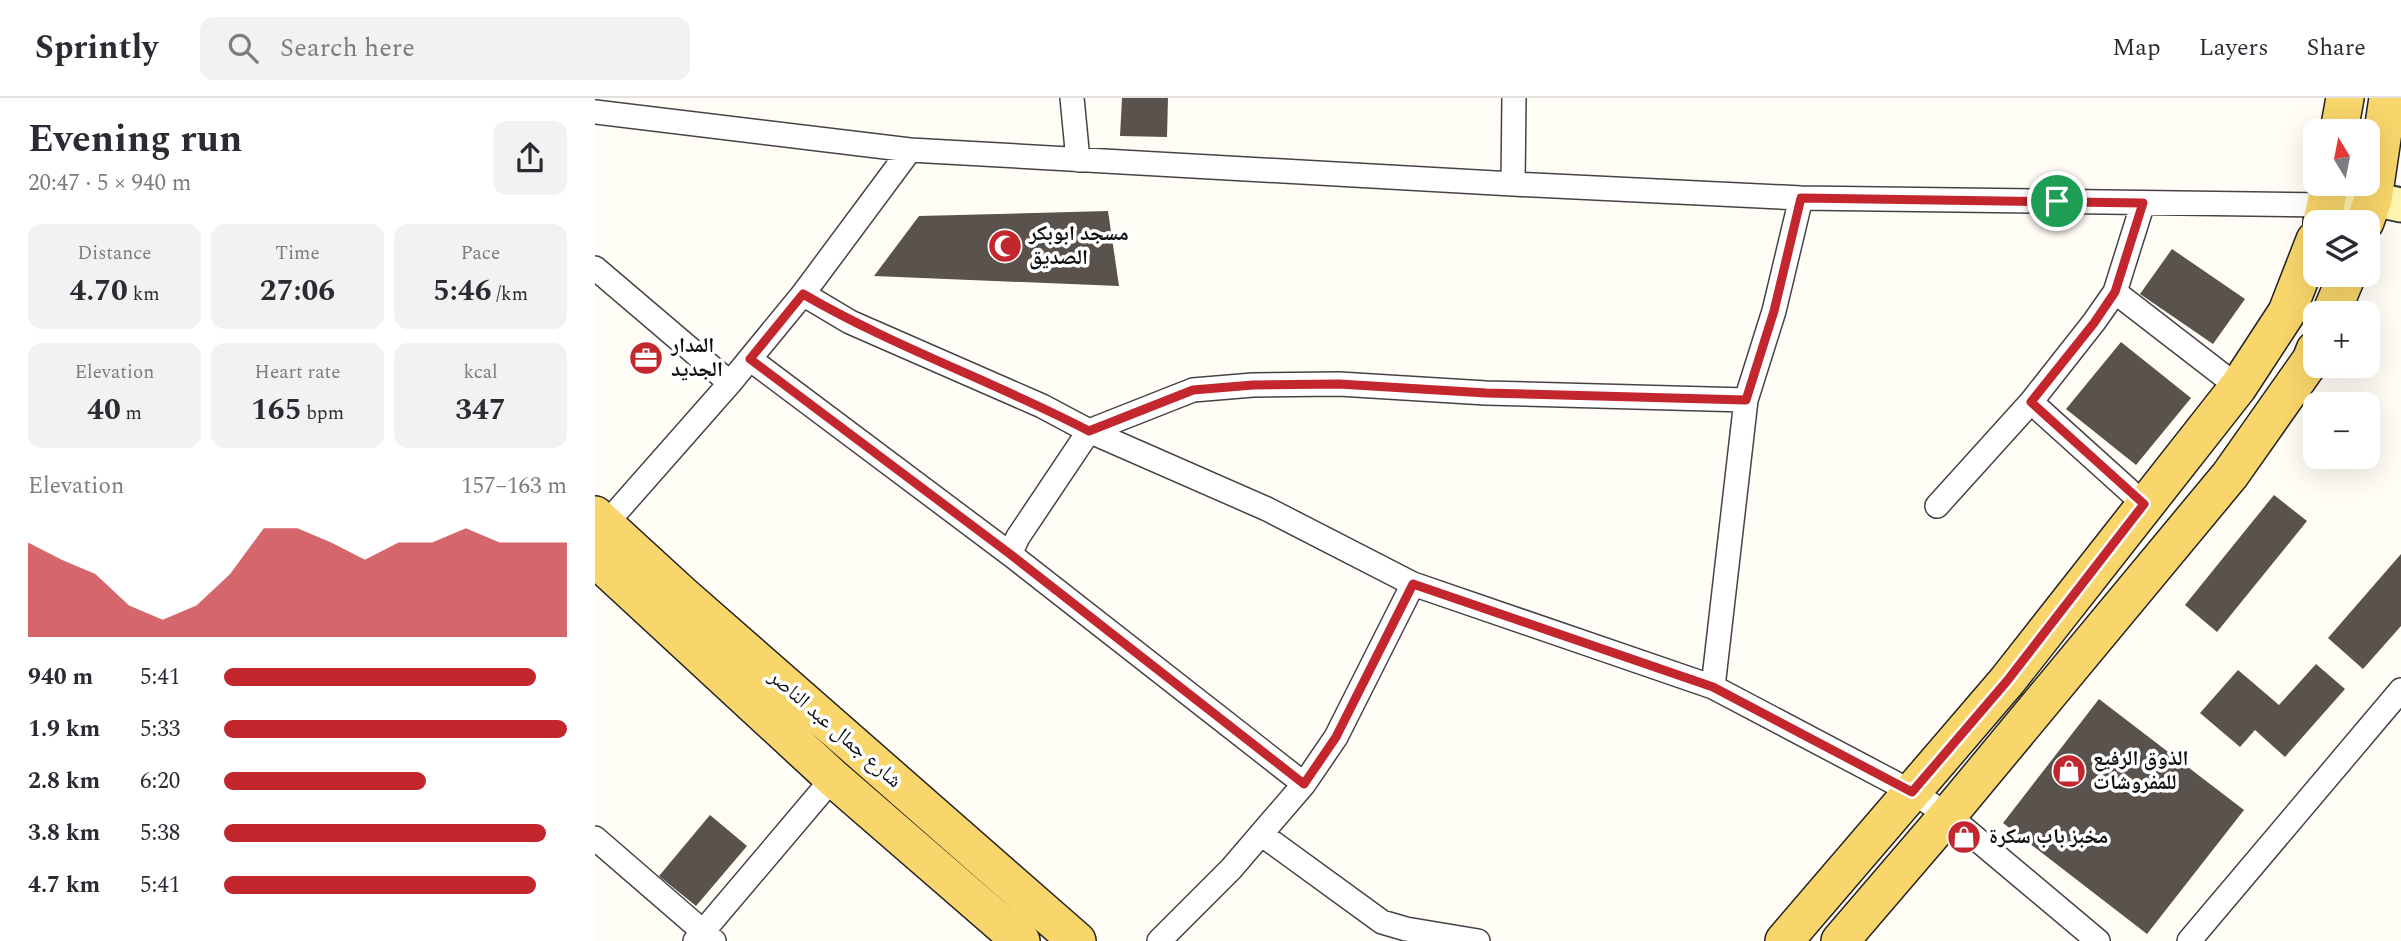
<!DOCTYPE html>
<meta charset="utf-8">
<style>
:root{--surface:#fff;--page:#f2f2f3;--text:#2b2b33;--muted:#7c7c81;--line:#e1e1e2;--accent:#c4262e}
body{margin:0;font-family:Spectral,"Noto Naskh Arabic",serif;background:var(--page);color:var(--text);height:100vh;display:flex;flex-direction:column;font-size:26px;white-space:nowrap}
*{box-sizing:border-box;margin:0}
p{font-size:23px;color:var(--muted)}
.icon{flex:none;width:38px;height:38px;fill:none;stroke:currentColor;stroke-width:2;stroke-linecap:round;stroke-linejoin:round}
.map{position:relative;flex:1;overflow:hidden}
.details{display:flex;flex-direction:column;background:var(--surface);width:595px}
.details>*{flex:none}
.needle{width:46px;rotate:350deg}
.buttons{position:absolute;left:1708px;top:21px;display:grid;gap:14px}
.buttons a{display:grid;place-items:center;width:77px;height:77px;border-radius:14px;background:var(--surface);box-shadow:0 7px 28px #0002;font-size:35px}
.pin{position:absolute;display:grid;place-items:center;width:60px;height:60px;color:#fff;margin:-30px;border:4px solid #fff;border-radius:50%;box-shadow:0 2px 7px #0007}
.round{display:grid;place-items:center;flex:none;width:74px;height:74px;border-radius:14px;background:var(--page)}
.head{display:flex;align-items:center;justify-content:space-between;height:119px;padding:0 28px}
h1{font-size:38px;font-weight:700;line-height:52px}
.stats{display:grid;grid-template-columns:repeat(3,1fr);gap:10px;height:119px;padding:7px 28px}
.stats div{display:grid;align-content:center;border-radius:14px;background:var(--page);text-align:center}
.stats b{font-size:30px;font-weight:700}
.stats small{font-size:19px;font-weight:400}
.stats p{font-size:19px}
.chart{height:196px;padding:14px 28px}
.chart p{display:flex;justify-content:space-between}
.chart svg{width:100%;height:126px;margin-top:7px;fill:var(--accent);opacity:.7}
ul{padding:0 28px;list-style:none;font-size:23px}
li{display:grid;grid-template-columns:112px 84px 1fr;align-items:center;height:52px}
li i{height:18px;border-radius:9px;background:var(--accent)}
header{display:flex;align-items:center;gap:42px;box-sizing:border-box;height:98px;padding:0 35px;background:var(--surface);border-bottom:2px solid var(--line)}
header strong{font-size:33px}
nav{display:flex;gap:38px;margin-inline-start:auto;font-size:24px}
.search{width:490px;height:63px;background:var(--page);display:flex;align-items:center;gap:18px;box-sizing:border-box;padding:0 24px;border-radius:14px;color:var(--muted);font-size:26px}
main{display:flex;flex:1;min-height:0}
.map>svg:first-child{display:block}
.building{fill:#5a524d}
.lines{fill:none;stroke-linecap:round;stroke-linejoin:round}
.street-casing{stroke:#444;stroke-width:26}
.secondary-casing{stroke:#333;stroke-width:37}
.primary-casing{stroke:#222;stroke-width:40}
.street{stroke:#fff;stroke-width:23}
.secondary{stroke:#fff6b0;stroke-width:33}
.primary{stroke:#f9d66b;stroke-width:37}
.route-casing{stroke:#fff;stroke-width:14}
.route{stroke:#c4262e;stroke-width:9}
.labels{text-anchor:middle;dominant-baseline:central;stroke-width:7;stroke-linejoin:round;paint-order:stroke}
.poi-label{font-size:21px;font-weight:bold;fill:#111;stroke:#fff;text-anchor:start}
.street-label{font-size:21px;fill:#111;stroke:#fff}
</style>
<header>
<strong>Sprintly</strong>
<div class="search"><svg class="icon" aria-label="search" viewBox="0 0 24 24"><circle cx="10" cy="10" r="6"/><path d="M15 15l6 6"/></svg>Search here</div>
<nav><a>Map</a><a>Layers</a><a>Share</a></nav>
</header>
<main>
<section class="details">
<div class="head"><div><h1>Evening run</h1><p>20:47 · 5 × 940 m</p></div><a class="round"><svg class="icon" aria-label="share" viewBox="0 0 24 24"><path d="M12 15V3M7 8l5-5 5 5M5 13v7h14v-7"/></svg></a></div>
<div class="stats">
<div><p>Distance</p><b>4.70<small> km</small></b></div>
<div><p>Time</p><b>27:06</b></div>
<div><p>Pace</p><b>5:46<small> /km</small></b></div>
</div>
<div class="stats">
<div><p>Elevation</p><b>40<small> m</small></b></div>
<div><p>Heart rate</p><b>165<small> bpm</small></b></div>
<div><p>kcal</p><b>347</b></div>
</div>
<div class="chart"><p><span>Elevation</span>157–163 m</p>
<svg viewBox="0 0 160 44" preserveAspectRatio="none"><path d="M0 44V11L10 17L20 22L30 33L40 38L50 33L60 22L70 6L80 6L90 11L100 17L110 11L120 11L130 6L140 11L150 11L160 11V44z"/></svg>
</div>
<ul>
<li><b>940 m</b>5:41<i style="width:91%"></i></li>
<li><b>1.9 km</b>5:33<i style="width:100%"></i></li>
<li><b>2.8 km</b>6:20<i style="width:59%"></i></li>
<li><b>3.8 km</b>5:38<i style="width:94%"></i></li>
<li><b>4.7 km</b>5:41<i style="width:91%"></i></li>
</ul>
</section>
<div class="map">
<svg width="1806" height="843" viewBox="0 0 1806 843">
<rect width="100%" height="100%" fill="#fffdf5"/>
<path class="building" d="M 527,0 L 573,0 L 572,39 L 525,38 Z
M 513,113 L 524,188 L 279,178 L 324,118 Z
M 1577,151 L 1650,201 L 1618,246 L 1545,196 Z
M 1526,244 L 1596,300 L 1541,367 L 1471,311 Z
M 1679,397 L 1712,423 L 1622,534 L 1590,507 Z
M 1806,456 L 1806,528 L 1768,571 L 1733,540 Z
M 1721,566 L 1750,591 L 1690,659 L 1660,632 L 1645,649 L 1605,615 L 1643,572 L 1684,607 Z
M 1504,601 L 1649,712 L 1552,836 L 1408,725 Z
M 115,717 L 152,748 L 101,808 L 64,778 Z"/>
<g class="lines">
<g class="street-casing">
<path id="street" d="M 477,0 L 483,62
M 0,14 L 315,52 L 918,86 L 1206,100 L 1732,107
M 918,86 L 919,0
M 0,170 L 135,285
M 1520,194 L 1643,289
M 208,196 L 255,224 L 447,308 L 494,333 L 672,411 L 818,486 L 1118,589 L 1317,694 L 1353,717 L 1503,843
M 155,261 L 415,456
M 1151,302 L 1179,213 L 1206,100
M 1436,304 L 1549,406
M 1342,408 L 1436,304 L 1499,224 L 1520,194 L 1548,105
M 2,436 L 135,285 L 208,196 L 315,52
M 709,686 L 415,456 L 423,439 L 494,333 L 598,292 L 658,287 L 744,286 L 891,295 L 1151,302 L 1118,589
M 666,736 L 787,824 L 811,831 L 883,843
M 0,740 L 119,843
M 100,843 L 238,680
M 564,843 L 636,771 L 709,686 L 741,639 L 818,486
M 1594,843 L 1806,592"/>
</g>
<g class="secondary-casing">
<path id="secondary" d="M 1732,107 L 1778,101 L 1806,107"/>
</g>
<g class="primary-casing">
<path id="primary" d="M 1744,33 L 1750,0
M 1727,124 L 1735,86
M 1770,124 L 1778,101 L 1793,0
M 1736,215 L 1752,177
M 0,417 L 85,495 L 482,843
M 0,460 L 238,680 L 426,843
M 1189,843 L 1412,583 L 1643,289 L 1692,214 L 1720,142
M 1245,843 L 1353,717 L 1635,377 L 1716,262 L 1720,252"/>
</g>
<use href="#street" class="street"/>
<use href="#secondary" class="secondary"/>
<use href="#primary" class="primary"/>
</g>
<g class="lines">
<g class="route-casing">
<path id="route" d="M 1206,100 L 1548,105 L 1520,194 L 1499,225 L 1436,304 L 1549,406 L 1412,583 L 1317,694 L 1118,589 L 818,486 L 741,639 L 709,686 L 415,456 L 155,261 L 208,196 C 299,249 400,284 494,333 L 598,292 L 658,287 L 744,286 L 891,295 L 1151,302 L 1179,213 Z"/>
</g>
<use href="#route" class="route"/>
</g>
<defs>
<g id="mosque-disc" transform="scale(1.75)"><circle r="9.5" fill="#c4262e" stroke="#fff"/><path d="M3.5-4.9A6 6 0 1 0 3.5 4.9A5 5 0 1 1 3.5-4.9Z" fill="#fff"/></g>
<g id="office-disc" transform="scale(1.75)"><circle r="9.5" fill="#c4262e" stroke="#fff"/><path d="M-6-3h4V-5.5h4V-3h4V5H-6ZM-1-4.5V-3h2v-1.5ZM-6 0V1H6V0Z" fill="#fff"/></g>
<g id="shop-disc" transform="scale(1.75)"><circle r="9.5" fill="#c4262e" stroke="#fff"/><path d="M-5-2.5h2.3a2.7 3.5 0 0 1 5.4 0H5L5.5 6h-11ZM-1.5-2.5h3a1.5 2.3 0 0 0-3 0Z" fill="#fff"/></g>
</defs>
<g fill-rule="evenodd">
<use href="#mosque-disc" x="410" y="148"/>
<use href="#office-disc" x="51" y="260"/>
<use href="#shop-disc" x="1474" y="673"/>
<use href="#shop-disc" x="1369" y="739"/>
</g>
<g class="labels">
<g class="poi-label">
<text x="434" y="136">مسجد ابوبكر<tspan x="434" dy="24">الصديق</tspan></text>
<text x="76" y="248">المدار<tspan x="76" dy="24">الجديد</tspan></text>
<text x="1498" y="661">الذوق الرفيع<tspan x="1498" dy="24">للمفروشات</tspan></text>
<text x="1394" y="739">مخبز باب سكرة</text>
</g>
<g class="street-label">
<text transform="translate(240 631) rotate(41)">شارع جمال عبد الناصر</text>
</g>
</g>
</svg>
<div class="buttons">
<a><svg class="needle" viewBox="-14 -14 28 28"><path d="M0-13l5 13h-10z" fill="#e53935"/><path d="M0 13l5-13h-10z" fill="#7c7c81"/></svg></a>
<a><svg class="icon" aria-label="layers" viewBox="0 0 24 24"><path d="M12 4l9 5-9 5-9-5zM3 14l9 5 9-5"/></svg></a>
<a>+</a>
<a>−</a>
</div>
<div class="pin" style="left:1462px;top:103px;background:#1e9e55"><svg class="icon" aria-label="arrive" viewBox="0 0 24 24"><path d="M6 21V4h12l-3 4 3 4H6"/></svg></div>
</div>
</main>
